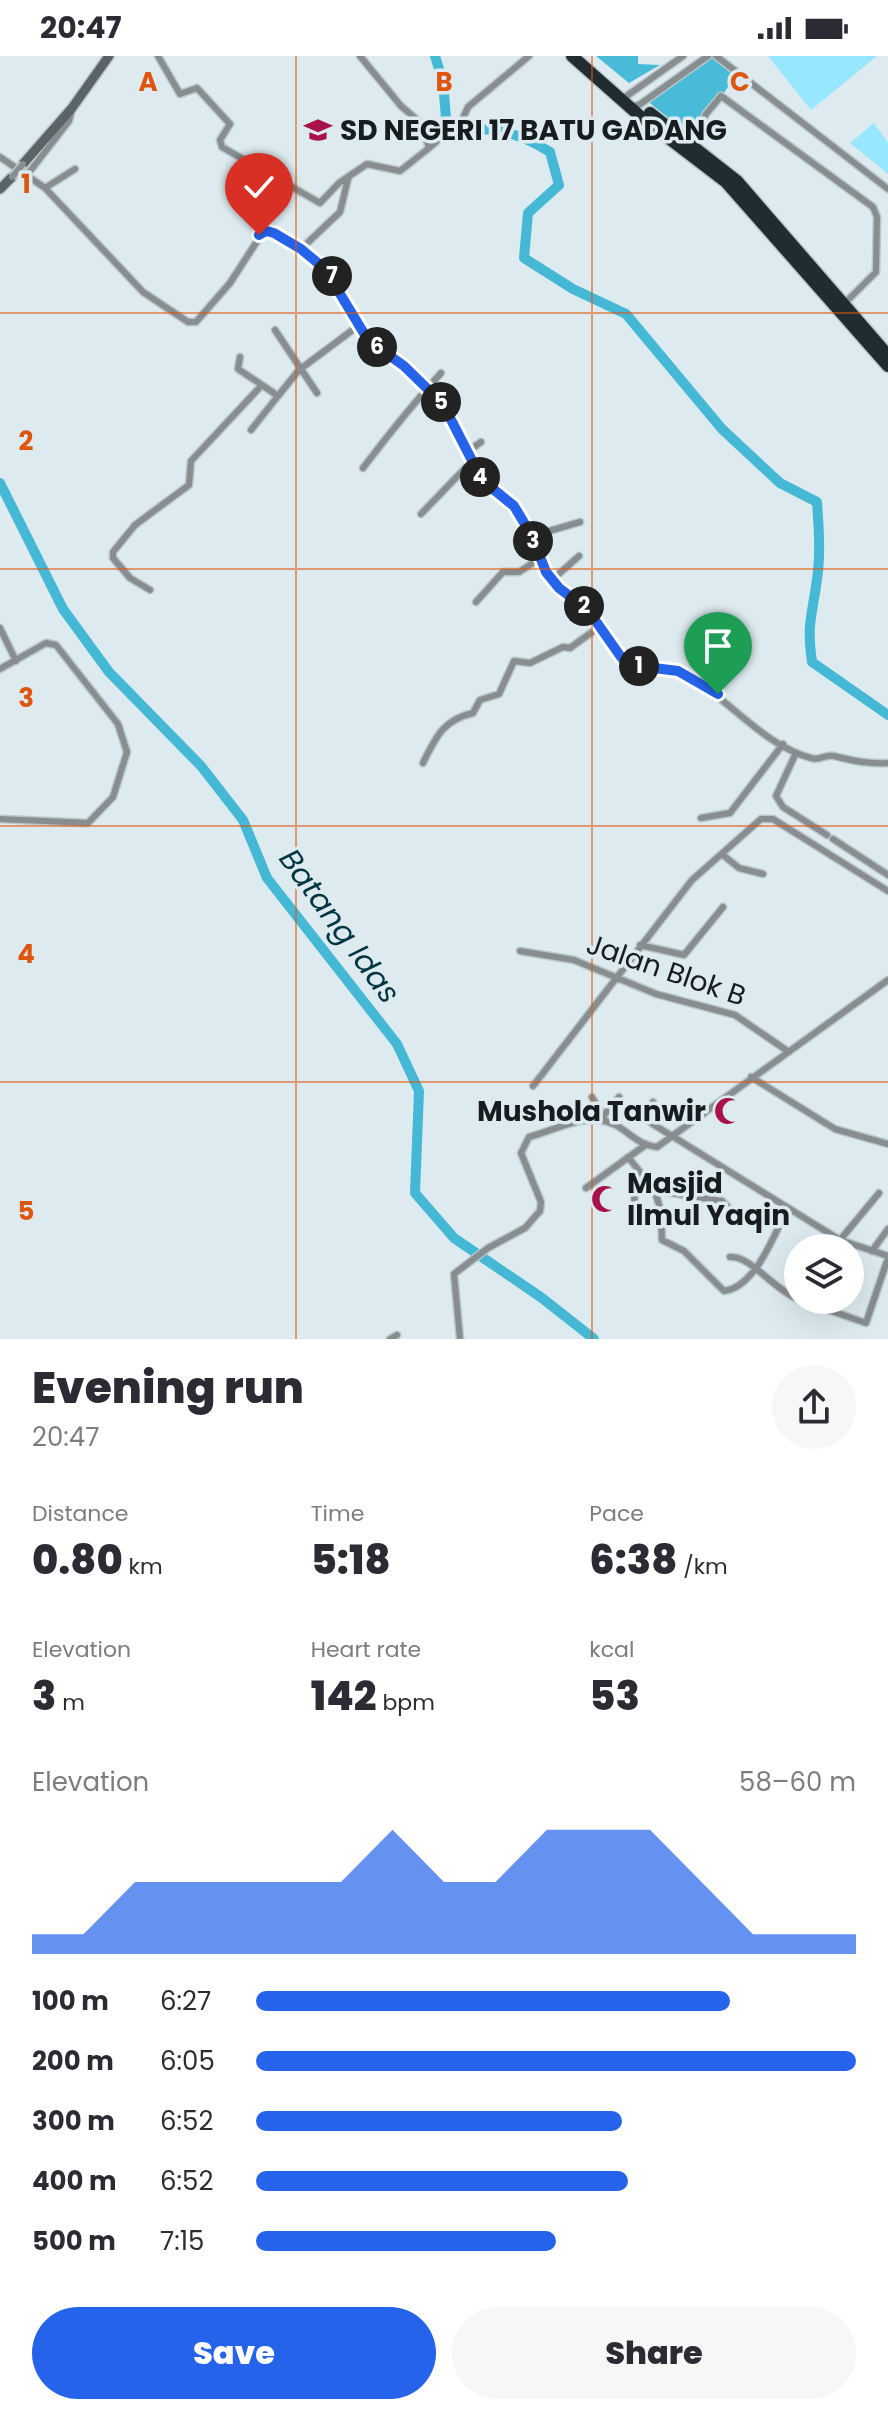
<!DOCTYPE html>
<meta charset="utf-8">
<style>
:root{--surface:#fff;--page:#f7f7f7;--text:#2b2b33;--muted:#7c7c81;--accent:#2563eb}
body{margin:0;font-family:Poppins,sans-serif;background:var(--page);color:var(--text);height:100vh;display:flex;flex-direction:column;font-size:30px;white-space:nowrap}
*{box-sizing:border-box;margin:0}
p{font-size:26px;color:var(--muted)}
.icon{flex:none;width:44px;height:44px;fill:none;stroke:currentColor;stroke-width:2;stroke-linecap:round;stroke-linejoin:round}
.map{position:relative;height:1283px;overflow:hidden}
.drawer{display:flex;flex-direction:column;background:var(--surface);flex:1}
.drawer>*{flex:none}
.tools{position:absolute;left:784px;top:1178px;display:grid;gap:16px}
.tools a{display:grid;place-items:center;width:80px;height:80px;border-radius:50%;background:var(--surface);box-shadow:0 8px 32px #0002;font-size:40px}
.pin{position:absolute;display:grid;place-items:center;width:68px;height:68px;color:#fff;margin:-82px -34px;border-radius:50% 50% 50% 0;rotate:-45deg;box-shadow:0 0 8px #0007}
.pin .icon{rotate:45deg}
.km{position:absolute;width:40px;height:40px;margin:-20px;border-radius:50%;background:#222;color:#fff;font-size:22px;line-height:40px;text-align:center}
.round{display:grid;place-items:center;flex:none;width:84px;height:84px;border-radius:42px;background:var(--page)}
.summary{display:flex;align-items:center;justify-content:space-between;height:136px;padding:0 32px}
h1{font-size:44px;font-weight:800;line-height:60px}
.metrics{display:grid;grid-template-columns:repeat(3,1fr);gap:12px;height:136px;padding:8px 32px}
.metrics div{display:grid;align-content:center}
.metrics b{font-size:40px;font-weight:800}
.metrics small{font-size:22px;font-weight:400}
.metrics p{font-size:22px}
.chart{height:224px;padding:16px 32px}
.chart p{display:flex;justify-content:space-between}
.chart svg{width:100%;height:144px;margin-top:8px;fill:var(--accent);opacity:.7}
.primary-button{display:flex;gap:16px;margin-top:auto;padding:16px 32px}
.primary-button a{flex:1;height:92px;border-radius:48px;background:var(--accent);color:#fff;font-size:32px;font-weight:800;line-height:92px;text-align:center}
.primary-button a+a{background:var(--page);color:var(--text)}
ul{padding:0 32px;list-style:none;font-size:26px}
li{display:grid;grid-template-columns:128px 96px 1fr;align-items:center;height:60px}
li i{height:20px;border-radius:10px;background:var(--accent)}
.status{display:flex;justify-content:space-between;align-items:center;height:56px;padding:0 40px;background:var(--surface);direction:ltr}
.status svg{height:22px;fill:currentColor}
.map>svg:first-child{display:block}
.green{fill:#97e7ff}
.forest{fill:#48bbd8}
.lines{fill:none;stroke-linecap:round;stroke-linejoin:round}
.river{stroke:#44b8d5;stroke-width:10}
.street-casing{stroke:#b9c6ca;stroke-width:9}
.secondary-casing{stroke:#b9c6ca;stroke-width:12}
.highway-casing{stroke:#b9c6ca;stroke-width:15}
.street{stroke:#888d8f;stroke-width:6}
.secondary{stroke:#5a6365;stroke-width:9}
.highway{stroke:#212c30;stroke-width:12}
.street-bridge-casing{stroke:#b9c6ca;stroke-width:9;stroke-linecap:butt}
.street-bridge{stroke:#888d8f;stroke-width:6}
.route-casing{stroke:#fff;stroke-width:16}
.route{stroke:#2563eb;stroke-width:10}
.grid{fill:none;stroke:#de560d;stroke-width:2;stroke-opacity:0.55}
.labels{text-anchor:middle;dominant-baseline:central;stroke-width:7;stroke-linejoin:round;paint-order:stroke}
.poi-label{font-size:28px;font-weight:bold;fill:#171c1e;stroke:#ddebf0;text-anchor:start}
.street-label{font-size:28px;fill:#171c1e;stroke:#ddebf0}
.water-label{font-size:30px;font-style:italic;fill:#003541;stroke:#ddebf0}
.grid-label{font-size:26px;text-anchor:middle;font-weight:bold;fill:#de560d;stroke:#ddebf0;stroke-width:7;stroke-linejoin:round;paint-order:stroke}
</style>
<div class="status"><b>20:47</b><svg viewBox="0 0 49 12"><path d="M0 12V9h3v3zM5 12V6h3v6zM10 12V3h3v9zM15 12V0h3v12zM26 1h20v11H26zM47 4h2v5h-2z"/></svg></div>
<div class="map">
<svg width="888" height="1283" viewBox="0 0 888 1283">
<rect width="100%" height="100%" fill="#ddebf0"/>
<path class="green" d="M 768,0 L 877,0 L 811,54 Z
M 874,67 L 888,87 L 888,118 L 850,87 Z"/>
<path class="forest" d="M 596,0 L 638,0 L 638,8 L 660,9 L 629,27 Z
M 706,0 L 713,0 L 736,18 L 724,37 L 719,37 L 707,50 L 692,81 L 645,43 Z"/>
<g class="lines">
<path class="river" d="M 435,0 L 443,26 L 447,74 C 490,71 513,73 550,96 L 559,129 L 528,157 L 524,202 L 573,233 L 626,258 L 722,373 L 780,427 L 817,446 C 819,474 821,502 816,530 C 811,564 807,570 812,606 L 888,659
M 0,427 L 63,553 L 109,616 L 201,710 L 243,764 L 267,822 L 397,988 L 419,1035 L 415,1137 L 454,1182 L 542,1242 L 594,1283"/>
<g class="street-casing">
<path id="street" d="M 158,0 L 180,38 L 197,32 L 230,68 L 220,84 L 222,91 L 320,147 L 339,127 L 367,108 L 400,115 L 429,92
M 360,0 L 401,50 L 422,68 L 429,92 L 463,62 L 468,51 L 529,0
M 716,0 L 888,133
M 621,44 L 683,0
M 630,51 L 639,49 L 708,0
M 692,88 L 706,58 L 721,40 L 873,151 L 877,161 L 876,216 L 844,248
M 0,101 L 45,132 L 143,236 L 188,266 L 196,266 L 230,227 L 263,176 L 274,177 L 301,193 L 325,213 L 368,284 L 404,310 L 443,348 L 482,424 L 509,444 L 521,461 L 546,516 L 588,554 L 625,605 C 641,617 665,608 684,618 C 728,641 762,689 811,702 C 820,705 825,698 834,700 C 854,705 867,708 888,707
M 27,119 L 69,65 L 72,53
M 45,132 L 75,113
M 301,193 L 340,156 L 348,123
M 275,274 L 317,337
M 240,301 L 238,313 L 262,329
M 251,374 L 278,340
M 467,396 L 481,386
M 363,412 C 388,379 413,348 441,317
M 421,458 L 472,405
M 532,480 L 580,466
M 552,524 L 579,500
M 150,534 L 130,522 L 113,502 L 113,496 L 135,469 L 189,429 L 191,405 L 262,329 L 278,340 L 299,314 L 358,270
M 476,546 L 503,516 L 519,516 L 539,503
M 0,572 L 16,605
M 0,613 L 46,587 L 56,589 L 118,668 L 127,696 L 113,741 L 88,767 L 0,763
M 796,697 L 776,740 L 783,751 L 827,779
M 423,707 C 436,681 443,664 473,657 L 480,644 L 499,638 L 514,605 L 530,607 L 563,591 L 570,592 L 599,571
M 701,762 L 730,757 L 783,688
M 833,783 L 888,819
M 723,799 L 739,812 L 763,818
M 640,889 L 684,899 L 723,851
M 520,895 L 574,904 L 656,938 L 735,959 L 789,996
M 751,1021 L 835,1073 L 888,1088
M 533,1030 L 692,824 L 761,763 L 773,763 L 888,835
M 592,1041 L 605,1064
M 653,1046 L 648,1062 L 651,1067 L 840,1184 L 888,1200
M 605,1058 L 619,1041
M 628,1101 L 640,1116 L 634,1131 L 722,1145 L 728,1151 L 727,1160
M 634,1131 L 635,1161
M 586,1132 L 644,1090
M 655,1136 L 661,1155 L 662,1184 L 684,1195 L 724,1235 C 756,1231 774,1178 787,1154
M 840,1184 L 879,1137
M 872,1195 L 888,1173
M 730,1201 C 750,1199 774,1234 798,1243
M 800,1244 L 866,1267 L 888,1202
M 390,1283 L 397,1279
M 460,1283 L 454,1218 L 488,1192 L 525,1172 L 540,1155 L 541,1146 L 521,1097 L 529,1081 C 559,1073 590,1053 619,1071 C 633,1080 640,1089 657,1091 L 888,924"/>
</g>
<g class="secondary-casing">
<path id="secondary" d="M 23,108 L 72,52 L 109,0
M 0,133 L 12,121"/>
</g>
<g class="highway-casing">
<path id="highway" d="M 572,0 L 641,61 L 726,126 L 888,310
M 650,57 L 737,125 L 886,297"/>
</g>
<use href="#street" class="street"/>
<use href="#secondary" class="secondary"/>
<use href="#highway" class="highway"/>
<g class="street-bridge-casing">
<path id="street-bridge" d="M 12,121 L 23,108"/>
</g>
<use href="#street-bridge" class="street-bridge"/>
</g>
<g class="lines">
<g class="route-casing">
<path id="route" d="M 259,179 L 266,175 L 274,177 L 301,193 L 325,213 L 368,284 L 404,310 L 443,348 L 482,424 L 514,450 L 532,480 L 546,516 L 559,532 L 588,554 L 621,601 L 630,609 L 678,615 L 718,638"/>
</g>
<use href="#route" class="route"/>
</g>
<path class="grid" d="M 296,0 L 296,1283M 592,0 L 592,1283M 0,257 L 888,257M 0,513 L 888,513M 0,770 L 888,770M 0,1026 L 888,1026"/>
<defs>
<g id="school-bare" transform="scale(2.16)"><path d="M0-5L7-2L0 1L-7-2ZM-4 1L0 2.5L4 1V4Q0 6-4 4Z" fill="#a71248" stroke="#ddebf0" stroke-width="2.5" paint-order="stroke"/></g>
<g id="mosque-bare" transform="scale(2.16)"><path d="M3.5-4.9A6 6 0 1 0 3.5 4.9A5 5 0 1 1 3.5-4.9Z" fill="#a71248" stroke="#ddebf0" stroke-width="2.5" paint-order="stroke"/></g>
</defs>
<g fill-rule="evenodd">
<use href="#school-bare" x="318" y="74"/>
<use href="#mosque-bare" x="728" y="1055"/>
<use href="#mosque-bare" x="605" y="1143"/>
</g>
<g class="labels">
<g class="poi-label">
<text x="340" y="74">SD NEGERI 17 BATU GADANG</text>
<text x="706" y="1055" text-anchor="end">Mushola Tanwir</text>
<text x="627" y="1127">Masjid<tspan x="627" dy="32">Ilmul Yaqin</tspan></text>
</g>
<g class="street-label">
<text transform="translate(666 914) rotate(19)">Jalan Blok B</text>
</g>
<g class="water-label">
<text transform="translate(340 870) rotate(54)">Batang Idas</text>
</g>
</g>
<g class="grid-label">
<text x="148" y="35">A</text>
<text x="444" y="35">B</text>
<text x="740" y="35">C</text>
<text x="26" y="137">1</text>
<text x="26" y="394">2</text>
<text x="26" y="651">3</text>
<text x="26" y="907">4</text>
<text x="26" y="1164">5</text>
</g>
</svg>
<div class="tools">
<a><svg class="icon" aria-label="layers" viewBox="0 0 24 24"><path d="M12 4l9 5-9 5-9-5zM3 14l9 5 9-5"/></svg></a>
</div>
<div class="pin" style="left:718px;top:638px;background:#1e9e55"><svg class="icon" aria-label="arrive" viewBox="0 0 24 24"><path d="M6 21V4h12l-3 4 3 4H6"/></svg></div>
<div class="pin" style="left:259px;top:179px;background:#d93025"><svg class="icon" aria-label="check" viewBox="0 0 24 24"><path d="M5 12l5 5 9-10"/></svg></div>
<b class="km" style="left:639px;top:610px">1</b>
<b class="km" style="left:584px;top:550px">2</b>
<b class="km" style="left:533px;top:485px">3</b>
<b class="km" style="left:480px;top:421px">4</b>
<b class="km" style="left:441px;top:346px">5</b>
<b class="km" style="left:377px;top:291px">6</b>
<b class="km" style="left:332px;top:220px">7</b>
</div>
<section class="drawer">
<div class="summary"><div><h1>Evening run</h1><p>20:47</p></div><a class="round"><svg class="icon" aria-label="share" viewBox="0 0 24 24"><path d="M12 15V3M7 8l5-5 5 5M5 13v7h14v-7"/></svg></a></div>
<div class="metrics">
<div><p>Distance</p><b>0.80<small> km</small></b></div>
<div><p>Time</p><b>5:18</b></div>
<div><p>Pace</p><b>6:38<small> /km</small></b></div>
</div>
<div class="metrics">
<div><p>Elevation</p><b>3<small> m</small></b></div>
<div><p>Heart rate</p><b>142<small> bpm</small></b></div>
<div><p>kcal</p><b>53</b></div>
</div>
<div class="chart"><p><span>Elevation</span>58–60 m</p>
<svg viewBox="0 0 160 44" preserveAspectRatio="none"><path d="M0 44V38L10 38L20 22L30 22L40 22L50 22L60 22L70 6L80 22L90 22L100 6L110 6L120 6L130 22L140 38L150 38L160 38V44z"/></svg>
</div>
<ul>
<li><b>100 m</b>6:27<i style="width:79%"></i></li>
<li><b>200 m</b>6:05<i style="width:100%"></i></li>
<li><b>300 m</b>6:52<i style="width:61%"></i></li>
<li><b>400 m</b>6:52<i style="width:62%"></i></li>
<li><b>500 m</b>7:15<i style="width:50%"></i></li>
</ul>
<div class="primary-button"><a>Save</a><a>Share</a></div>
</section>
